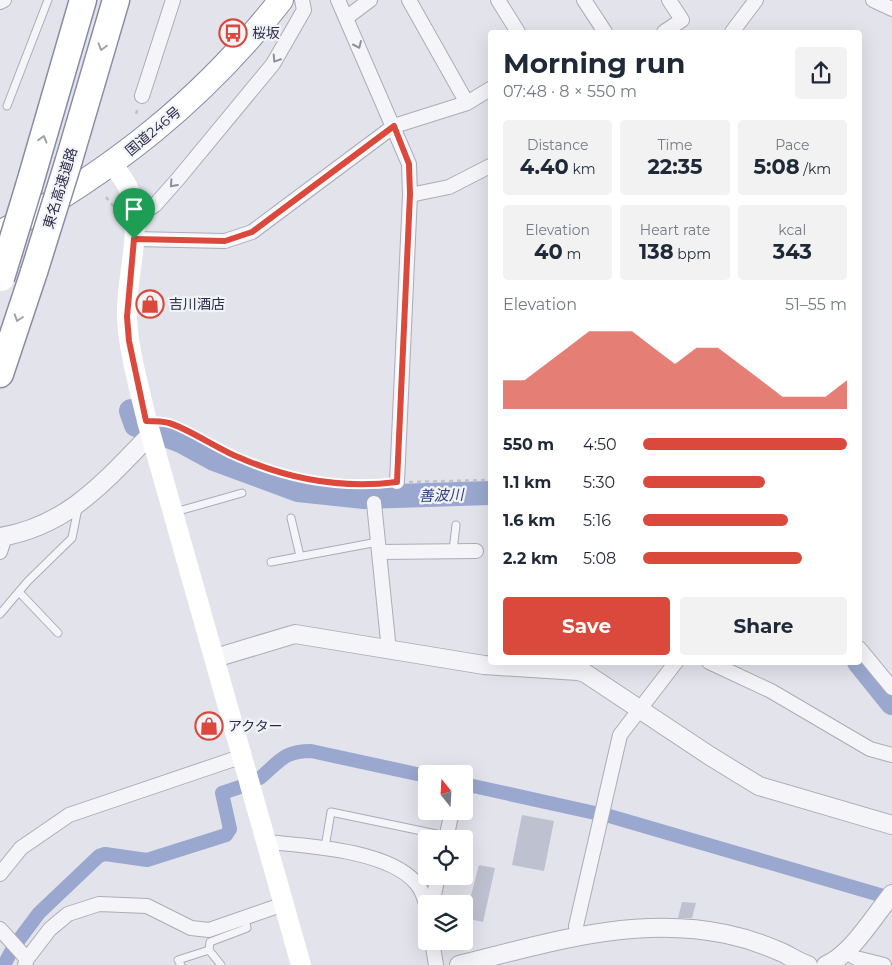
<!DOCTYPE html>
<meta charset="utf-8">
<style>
:root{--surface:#fff;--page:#f2f2f3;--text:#1f2937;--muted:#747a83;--accent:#db493c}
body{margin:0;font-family:Montserrat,"Noto Sans JP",sans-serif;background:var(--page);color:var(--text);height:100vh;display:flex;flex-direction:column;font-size:19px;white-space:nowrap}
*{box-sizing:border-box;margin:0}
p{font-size:16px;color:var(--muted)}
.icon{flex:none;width:28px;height:28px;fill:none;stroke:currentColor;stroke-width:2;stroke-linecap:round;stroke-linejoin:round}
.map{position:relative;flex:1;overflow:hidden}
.side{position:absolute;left:488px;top:30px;width:374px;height:635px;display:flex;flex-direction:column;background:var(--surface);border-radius:5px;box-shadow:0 5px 20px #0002}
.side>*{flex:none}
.needle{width:32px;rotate:342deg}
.buttons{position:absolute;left:418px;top:765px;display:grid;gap:10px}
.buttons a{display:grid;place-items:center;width:55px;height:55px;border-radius:5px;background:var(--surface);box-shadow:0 5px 20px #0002;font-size:25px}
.pin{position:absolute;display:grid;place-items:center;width:42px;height:42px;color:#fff;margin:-51px -21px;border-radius:50% 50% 50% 0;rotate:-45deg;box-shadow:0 0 5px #0007}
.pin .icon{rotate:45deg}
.round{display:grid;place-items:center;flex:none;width:52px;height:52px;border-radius:5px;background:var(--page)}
.summary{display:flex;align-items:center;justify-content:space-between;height:85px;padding:0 15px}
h1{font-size:28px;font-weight:700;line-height:38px}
.figures{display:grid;grid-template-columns:repeat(3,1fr);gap:8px;height:85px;padding:5px 15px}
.figures div{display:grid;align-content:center;border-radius:5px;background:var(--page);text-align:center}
.figures b{font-size:21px;font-weight:700}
.figures small{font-size:14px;font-weight:400}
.figures p{font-size:14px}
.chart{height:140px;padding:10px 15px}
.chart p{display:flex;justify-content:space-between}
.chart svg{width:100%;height:90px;margin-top:5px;fill:var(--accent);opacity:.7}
.action{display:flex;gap:10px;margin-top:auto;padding:10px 15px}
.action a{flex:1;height:58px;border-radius:5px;background:var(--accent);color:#fff;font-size:20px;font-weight:700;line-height:58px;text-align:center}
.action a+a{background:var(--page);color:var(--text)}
ul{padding:0 15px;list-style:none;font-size:16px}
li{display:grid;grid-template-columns:80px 60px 1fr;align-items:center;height:38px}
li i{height:12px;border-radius:6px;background:var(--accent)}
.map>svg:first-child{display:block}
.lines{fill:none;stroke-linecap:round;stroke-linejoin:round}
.canal{stroke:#9aa7ce;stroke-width:14}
.river{stroke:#9aa7ce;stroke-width:24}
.building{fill:#bec1cf}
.service-casing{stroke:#aaacb9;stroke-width:9}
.minor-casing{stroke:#aaacb9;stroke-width:16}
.tertiary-casing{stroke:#aaacb9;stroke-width:20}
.trunk-casing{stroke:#888ca4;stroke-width:26}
.motorway-casing{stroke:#888ca4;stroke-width:29}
.path{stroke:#c0c1ca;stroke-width:2.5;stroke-dasharray:4 4;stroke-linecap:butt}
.service{stroke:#f5f5f9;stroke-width:7}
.minor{stroke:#f5f5f9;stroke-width:14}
.tertiary{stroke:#f5f5f9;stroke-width:18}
.secondary{stroke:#fff;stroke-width:20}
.trunk{stroke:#fff;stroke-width:24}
.motorway{stroke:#fff;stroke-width:26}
.motorway-bridge-casing{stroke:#888ca4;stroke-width:29;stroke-linecap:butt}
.motorway-bridge{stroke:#fff;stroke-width:26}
.oneway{stroke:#8e909f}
.oneway2{stroke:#9ea0ab}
.route-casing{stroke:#fff;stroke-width:10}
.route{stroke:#db493c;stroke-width:6}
.labels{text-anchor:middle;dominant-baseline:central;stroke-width:4.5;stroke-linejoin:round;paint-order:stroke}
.poi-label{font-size:14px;fill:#282c45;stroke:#f2f3f8;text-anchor:start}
.street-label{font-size:14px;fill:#282c45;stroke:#f2f3f8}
.water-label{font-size:15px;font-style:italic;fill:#2e3f7d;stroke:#f2f3f8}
</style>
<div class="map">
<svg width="892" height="965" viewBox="0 0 892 965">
<rect width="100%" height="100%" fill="#e2e3eb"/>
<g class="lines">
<path class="canal" d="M 260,778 C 280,761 284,751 311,751 L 426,776
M 464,784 L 595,813
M 606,815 L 880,895
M 18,941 L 39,913 L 99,856 L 105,854 L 147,860 L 226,835 L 230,829 L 222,793 L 240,787
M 4,965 L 12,950"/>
<path class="river" d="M 131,411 L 136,425
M 163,434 L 181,441 L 214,459 L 298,490 L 364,497 L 490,493
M 859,662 L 892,703"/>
</g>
<path class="building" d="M 522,815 L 554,821 L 544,871 L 512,865 Z
M 479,865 L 495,868 L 483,922 L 465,918 Z
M 682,902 L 696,903 L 692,918 L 678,918 Z"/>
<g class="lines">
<g class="service-casing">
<path id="service" d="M 7,106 L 48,0
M 175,512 L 242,493
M 291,518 L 300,556
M 453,551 L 456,525
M 271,562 L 378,542
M 19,592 L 58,633
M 0,614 L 28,581 L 72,538 L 78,508
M 325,847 L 331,812 L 446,836
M 181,965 L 178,960 L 209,950
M 221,965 L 209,950 L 210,942 L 247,928 L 245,919"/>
</g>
<g class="minor-casing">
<path id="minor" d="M 338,0 L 409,164 L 410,195 L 397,482
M 409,0 L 467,103
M 498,0 L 518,32
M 584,0 L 605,32
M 873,0 L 892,9
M 0,2 L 4,0
M 346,18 L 370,0
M 664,32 L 682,20 L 669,0
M 732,32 L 756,0
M 142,96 L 173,0
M 410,195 L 449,187 L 490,166
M 134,219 L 155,205 L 178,179 L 273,64 L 304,10 L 302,0
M 134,239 L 225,241 L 252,232 L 394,126 L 467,103 L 490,89
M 374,503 L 389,651
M 0,552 L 5,536
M 379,552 L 476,551
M 859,648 L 892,688
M 709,662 L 771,691 L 870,749 L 892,755
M 446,839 L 452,811
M 267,842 C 308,846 388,850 416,883 C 422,889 424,897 426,904
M 0,874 L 21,848 L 69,815 L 243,756
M 432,904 L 438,876
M 0,929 L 27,959
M 578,936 L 576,926 L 620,735 L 676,662
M 432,941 L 436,965
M 846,952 L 856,958 L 884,965
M 25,965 L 27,959 L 50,929 L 68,914 L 99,904 L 147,906 L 191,928 L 209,930 L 284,904"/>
</g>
<g class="tertiary-casing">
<path id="tertiary" d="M 0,537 C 68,526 105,481 151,434
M 215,658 L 295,634 L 484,665 L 578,671 L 585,673 L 710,756 L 759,786 L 892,825
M 459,965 C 547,943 635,915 726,934 C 745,938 763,944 781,952 C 790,956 798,962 808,965
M 826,965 C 851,955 875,915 892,894"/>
</g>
<g class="trunk-casing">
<path id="trunk" d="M 0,233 C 112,171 202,101 281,0"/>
</g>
<g class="motorway-casing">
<path id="motorway" d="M 69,160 L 116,0
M 29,186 L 83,0
M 0,374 L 34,272"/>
</g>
<path class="path" d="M 136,114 L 138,107
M 106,197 L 116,210
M 164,423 L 170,423 C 235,457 308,494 384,484
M 409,482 L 490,480"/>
<use href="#service" class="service"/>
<use href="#minor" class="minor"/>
<use href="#tertiary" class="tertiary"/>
<path class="secondary" d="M 112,164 C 118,172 126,181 129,190 C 144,231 125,277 127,319 C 129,353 139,387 147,421 L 301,965"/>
<use href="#trunk" class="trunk"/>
<use href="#motorway" class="motorway"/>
<g class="motorway-bridge-casing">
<path id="motorway-bridge" d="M 34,272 L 69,160
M 1,278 L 29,186"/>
</g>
<use href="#motorway-bridge" class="motorway-bridge"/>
</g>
<defs><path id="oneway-chevron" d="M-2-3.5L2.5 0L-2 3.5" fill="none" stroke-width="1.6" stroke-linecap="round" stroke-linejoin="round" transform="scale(1.25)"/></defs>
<g class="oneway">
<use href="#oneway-chevron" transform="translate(358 45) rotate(66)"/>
<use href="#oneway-chevron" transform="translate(276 59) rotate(123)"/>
<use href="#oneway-chevron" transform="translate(173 184) rotate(132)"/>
</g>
<g class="oneway2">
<use href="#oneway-chevron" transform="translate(102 47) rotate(106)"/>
<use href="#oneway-chevron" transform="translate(43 139) rotate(-74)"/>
<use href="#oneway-chevron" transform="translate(18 318) rotate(108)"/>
</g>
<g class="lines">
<g class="route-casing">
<path id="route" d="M 394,126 L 409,164 L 410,194 L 397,482 C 343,489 288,479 238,457 C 218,449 187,428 169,423 C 162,421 154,421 146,421 L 129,341 L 127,317 L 134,239 L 225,241 L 252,232 Z"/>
</g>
<use href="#route" class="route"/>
</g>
<defs>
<g id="bus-ring" transform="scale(1.4375)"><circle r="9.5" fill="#f2f3f8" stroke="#db493c" stroke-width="1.5"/><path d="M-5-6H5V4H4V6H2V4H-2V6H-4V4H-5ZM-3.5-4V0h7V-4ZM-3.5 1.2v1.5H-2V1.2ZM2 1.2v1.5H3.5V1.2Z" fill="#db493c"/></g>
<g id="shop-ring" transform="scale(1.4375)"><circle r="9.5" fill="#f2f3f8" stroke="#db493c" stroke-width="1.5"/><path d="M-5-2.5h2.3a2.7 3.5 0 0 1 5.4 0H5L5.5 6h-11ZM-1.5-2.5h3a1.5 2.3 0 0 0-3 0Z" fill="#db493c"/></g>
</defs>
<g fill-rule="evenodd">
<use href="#bus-ring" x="233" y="33"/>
<use href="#shop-ring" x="150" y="304"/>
<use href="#shop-ring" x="209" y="726"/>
</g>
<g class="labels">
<g class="poi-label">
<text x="252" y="33">桜坂</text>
<text x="169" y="304">吉川酒店</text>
<text x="228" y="726">アクター</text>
</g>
<g class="street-label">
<text transform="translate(153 131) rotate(-40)">国道246号</text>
<text transform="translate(60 188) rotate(-73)">東名高速道路</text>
</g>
<g class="water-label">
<text transform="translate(441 495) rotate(-2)">善波川</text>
</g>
</g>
</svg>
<div class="buttons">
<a><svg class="needle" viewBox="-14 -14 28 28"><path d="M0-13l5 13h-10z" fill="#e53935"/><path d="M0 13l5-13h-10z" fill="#747a83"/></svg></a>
<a><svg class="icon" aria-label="locate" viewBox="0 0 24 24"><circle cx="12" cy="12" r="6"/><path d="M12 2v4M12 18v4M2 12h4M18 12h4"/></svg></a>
<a><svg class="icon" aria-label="layers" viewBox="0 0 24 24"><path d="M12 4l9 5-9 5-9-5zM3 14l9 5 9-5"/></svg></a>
</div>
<div class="pin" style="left:134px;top:239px;background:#1e9e55"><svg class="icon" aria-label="arrive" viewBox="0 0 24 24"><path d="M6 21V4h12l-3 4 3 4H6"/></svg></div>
<section class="side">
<div class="summary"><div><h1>Morning run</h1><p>07:48 · 8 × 550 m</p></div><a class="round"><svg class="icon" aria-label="share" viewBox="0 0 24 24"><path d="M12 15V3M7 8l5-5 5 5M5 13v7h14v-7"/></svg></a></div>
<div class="figures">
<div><p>Distance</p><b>4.40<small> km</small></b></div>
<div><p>Time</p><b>22:35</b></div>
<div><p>Pace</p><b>5:08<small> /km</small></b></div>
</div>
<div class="figures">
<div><p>Elevation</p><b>40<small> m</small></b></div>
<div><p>Heart rate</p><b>138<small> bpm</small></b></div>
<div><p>kcal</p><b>343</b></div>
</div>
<div class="chart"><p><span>Elevation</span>51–55 m</p>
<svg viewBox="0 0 160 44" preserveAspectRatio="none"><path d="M0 44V30L10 30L20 22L30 14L40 6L50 6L60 6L70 14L80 22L90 14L100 14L110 22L120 30L130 38L140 38L150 38L160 30V44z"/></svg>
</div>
<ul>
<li><b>550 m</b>4:50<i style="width:100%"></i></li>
<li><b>1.1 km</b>5:30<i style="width:60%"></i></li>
<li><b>1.6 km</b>5:16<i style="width:71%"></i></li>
<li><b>2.2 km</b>5:08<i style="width:78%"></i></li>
</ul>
<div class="action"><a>Save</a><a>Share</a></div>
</section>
</div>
